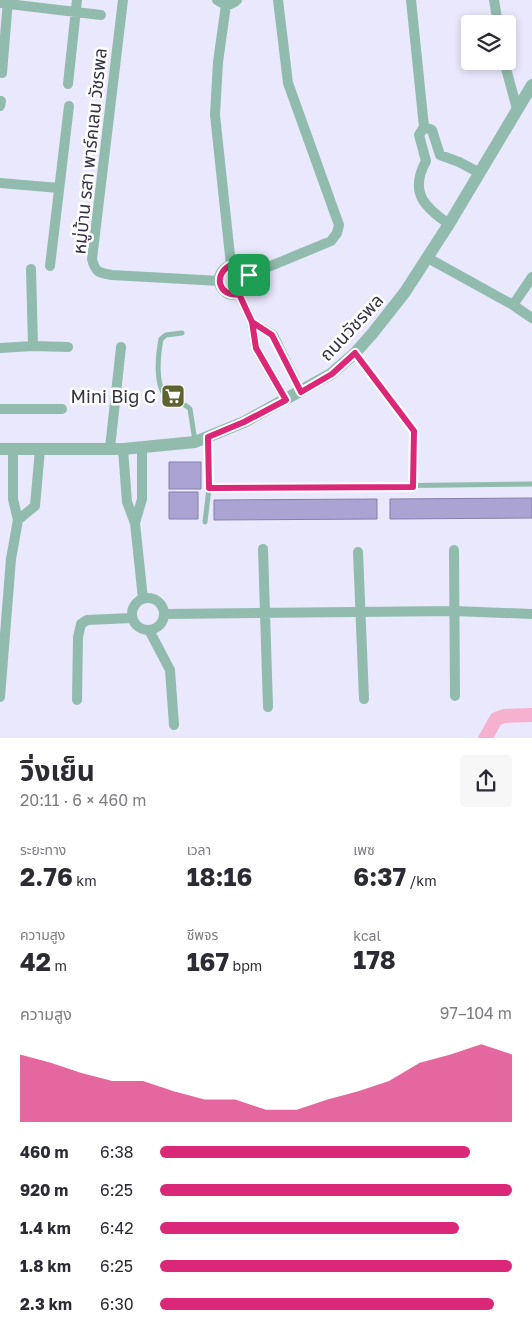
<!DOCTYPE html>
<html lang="th">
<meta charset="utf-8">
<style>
:root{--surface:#fff;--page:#f7f7f7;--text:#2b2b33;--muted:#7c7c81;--accent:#db2777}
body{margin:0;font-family:"Golos Text","Noto Sans Thai",sans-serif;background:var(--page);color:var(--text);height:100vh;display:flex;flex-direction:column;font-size:19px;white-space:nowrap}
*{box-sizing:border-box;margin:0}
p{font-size:16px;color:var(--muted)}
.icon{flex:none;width:28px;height:28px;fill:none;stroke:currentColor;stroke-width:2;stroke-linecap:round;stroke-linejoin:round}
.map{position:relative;height:738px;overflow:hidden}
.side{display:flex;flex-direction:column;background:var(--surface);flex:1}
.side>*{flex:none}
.buttons{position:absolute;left:461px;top:15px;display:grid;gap:10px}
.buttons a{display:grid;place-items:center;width:55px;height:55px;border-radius:5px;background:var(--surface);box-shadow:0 2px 8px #0003;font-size:25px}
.pin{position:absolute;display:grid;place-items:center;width:42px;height:42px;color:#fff;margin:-21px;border-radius:10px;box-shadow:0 2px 8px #0006}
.round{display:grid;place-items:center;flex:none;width:52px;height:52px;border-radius:5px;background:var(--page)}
.overview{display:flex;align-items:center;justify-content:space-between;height:85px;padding:0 20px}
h1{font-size:28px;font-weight:700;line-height:38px}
.metrics{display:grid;grid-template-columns:repeat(3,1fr);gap:8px;height:85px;padding:5px 20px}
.metrics div{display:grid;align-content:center}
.metrics b{font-size:25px;font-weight:700}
.metrics small{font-size:14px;font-weight:400}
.metrics p{font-size:14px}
.chart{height:140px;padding:10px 20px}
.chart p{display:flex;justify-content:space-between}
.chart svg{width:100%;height:90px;margin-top:5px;fill:var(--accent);opacity:.7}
ul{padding:0 20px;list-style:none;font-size:16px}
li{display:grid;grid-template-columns:80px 60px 1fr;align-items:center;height:38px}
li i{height:12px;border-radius:6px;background:var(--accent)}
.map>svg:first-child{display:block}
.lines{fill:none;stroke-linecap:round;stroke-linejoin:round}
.canal{stroke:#f6b1ce;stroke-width:14}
.building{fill:#aba4d3;stroke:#867eac}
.service{stroke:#91bbad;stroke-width:5}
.minor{stroke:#91bbad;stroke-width:10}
.tertiary{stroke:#91bbad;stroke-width:12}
.route-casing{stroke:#fff;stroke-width:10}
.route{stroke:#db2777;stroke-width:6}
.labels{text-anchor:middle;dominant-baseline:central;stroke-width:5;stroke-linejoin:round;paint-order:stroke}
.street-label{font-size:18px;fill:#353245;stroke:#fff}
.poi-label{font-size:18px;fill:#353245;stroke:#fff;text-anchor:end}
</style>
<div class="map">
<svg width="532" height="739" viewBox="0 0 532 739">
<rect width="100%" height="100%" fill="#eae8fc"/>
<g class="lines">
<path class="canal" d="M 485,739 L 496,719 L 504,716 L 532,715"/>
</g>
<path class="building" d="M 169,462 L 201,462 L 201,489 L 169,489 Z
M 169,492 L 198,492 L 198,519 L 169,519 Z
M 532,498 L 532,518 L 390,519 L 390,499 Z
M 377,499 L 377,519 L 214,520 L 214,500 Z"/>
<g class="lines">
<path class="service" d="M 182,333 L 166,335 L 161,339 C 158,355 154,389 169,399 C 176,403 185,403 190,409 L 195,441
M 356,354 L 414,431 L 413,487
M 208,437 L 209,488 L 532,484
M 205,522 L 209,488"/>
<path class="minor" d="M 123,0 L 92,259 C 95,272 99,273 112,275 L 220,281
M 217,0 C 224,5 231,6 237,0
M 411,0 L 424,127 L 419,135 L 426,161 C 409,192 424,207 449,224
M 494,0 L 498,24
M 0,3 L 101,15
M 226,5 L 218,62 L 215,115 L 231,265
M 504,61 L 517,109
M 2,73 L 8,0
M 68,84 L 77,0
M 0,106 L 1,101
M 424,127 L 432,130 L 440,155 L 459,162 L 480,173
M 0,183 L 59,188
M 428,258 L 513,305 L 532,318
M219 280a15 15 0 1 1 30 0a15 15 0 1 1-30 0Z
M 50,266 L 69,106
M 31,269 L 33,346
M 249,275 L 331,241 L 337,233 L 339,225 L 288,83 L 278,0
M 239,294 L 252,322 L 256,348 L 286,400
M 513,305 L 532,277
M 252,322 L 273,335 L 301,392
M 0,348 L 33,346 L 68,347
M 0,409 L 62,409
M 110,448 L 121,347
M 123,449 L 127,502 L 135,523 L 143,599
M 18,520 L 35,506 L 40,449
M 135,523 L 142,499 L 142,448
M 263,549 L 268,707
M 454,550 L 455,696
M 358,552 L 364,699
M132 614a16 16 0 1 1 32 0a16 16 0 1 1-32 0Z
M 166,614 L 455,611 L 532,614
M 149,630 L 170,670 L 174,725
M 0,697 L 11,559 L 18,520 L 13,499 L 13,449
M 77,700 L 78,637 L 81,624 L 87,620 L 132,618"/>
<path class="tertiary" d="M 0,449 L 123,449 L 195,442 L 244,422 L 331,374 L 355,353 L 372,334 L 405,292 L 449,224 L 532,85"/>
</g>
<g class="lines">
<g class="route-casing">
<path id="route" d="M 249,275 C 250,284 247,289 239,294 L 252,322 L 256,348 L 286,400 L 244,422 L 208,437 L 209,488 L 413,487 L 414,431 L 355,353 L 332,374 L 301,392 L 272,335 L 252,322 L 239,294 C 219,298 212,274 231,265 L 240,266 L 249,275"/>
</g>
<use href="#route" class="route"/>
</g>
<defs>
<g id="supermarket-square" transform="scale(1.25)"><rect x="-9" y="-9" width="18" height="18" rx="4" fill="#5e622f" stroke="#fff"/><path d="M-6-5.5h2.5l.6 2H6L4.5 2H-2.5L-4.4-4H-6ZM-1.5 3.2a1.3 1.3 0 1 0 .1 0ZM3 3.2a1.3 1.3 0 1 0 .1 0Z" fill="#fff"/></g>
</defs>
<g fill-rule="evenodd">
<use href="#supermarket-square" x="173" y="396"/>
</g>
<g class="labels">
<g class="street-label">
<text transform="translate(89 151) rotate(-84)">หมู่บ้าน รสา พาร์คเลน วัชรพล</text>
<text transform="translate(351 327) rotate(-47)">ถนนวัชรพล</text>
</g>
<g class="poi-label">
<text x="156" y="396">Mini Big C</text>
</g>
</g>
</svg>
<div class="buttons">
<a><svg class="icon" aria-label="layers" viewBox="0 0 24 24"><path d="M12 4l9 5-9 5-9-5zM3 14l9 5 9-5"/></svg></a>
</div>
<div class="pin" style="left:249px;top:275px;background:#1e9e55"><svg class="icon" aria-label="arrive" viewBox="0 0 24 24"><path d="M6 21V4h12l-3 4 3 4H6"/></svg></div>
</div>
<section class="side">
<div class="overview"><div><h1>วิ่งเย็น</h1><p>20:11 · 6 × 460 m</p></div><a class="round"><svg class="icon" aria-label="share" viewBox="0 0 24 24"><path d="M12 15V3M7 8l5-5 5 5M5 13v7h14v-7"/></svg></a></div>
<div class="metrics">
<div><p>ระยะทาง</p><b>2.76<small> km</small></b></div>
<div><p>เวลา</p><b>18:16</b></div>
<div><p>เพซ</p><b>6:37<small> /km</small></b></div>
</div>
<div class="metrics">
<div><p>ความสูง</p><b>42<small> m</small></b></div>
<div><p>ชีพจร</p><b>167<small> bpm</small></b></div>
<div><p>kcal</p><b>178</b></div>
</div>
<div class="chart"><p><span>ความสูง</span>97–104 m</p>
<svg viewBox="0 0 160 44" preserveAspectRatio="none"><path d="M0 44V11L10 15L20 20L30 24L40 24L50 29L60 33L70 33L80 38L90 38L100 33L110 29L120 24L130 15L140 11L150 6L160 11V44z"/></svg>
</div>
<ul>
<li><b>460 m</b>6:38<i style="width:88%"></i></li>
<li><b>920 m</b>6:25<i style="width:100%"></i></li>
<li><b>1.4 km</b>6:42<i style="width:85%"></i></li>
<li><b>1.8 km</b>6:25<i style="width:100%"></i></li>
<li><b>2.3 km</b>6:30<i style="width:95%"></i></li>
</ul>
</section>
